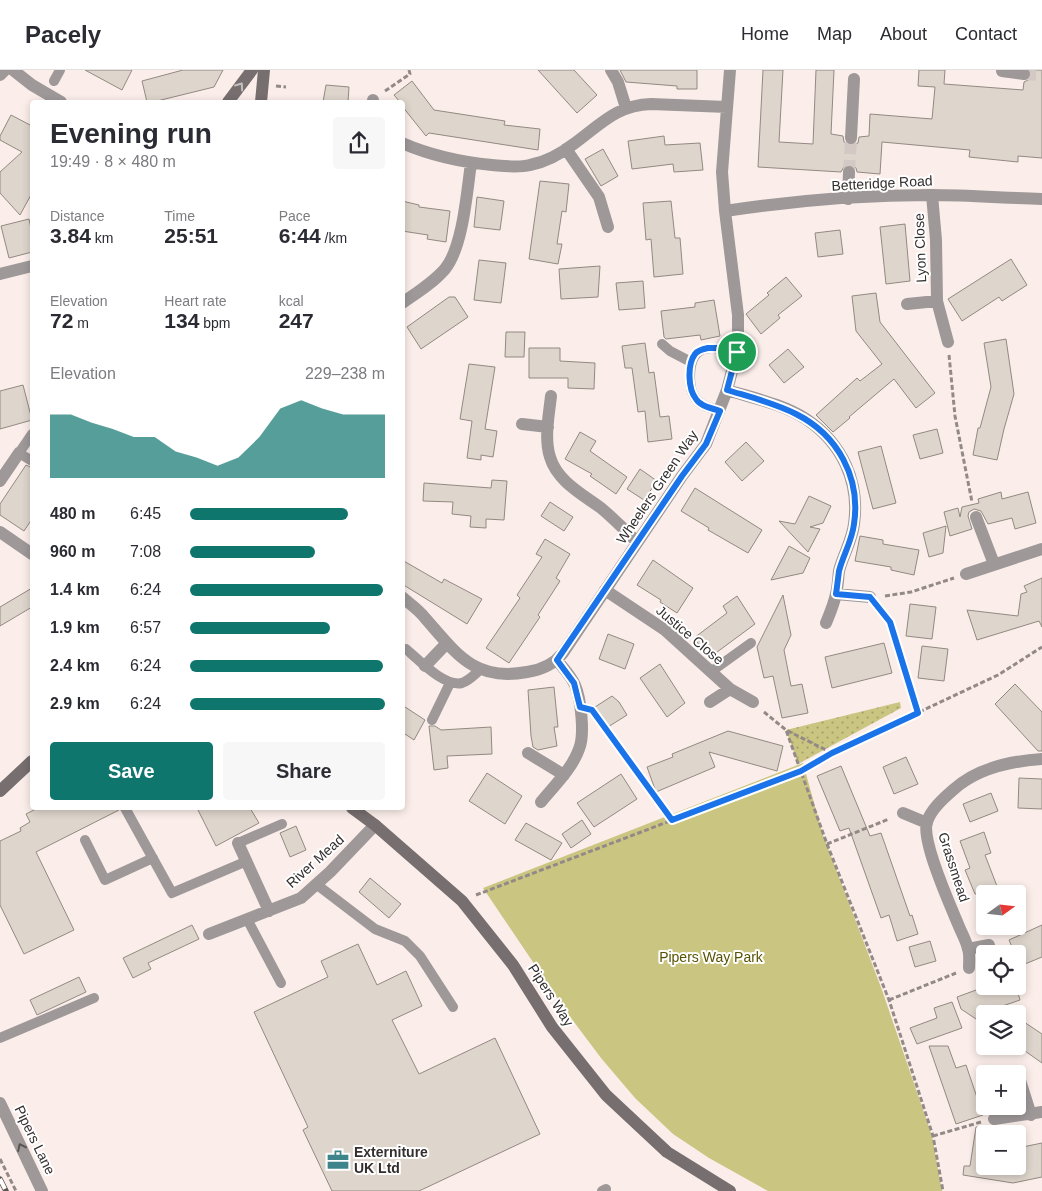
<!DOCTYPE html>
<meta charset="utf-8">
<style>
:root{--surface:#fff;--page:#f7f7f7;--text:#2b2b33;--muted:#7c7c81;--line:#e1e1e2;--accent:#0f766e}
body{margin:0;font-family:Helvetica,sans-serif;background:var(--page);color:var(--text);height:100vh;display:flex;flex-direction:column;font-size:19px;white-space:nowrap}
*{box-sizing:border-box;margin:0}
p{font-size:16px;color:var(--muted)}
.icon{flex:none;width:28px;height:28px;fill:none;stroke:currentColor;stroke-width:2;stroke-linecap:round;stroke-linejoin:round}
.map{position:relative;flex:1;overflow:hidden}
.panel{position:absolute;left:30px;top:30px;width:375px;height:710px;display:flex;flex-direction:column;background:var(--surface);border-radius:5px;box-shadow:0 2px 8px #0003}
.panel>*{flex:none}
.needle{width:32px;rotate:75deg}
.tools{position:absolute;left:976px;top:815px;display:grid;gap:10px}
.tools a{display:grid;place-items:center;width:50px;height:50px;border-radius:5px;background:var(--surface);box-shadow:0 2px 8px #0003;font-size:25px}
.pin{position:absolute;display:grid;place-items:center;width:42px;height:42px;color:#fff;margin:-21px;border:2px solid #fff;border-radius:50%;box-shadow:0 1px 5px #0007}
.round{display:grid;place-items:center;flex:none;width:52px;height:52px;border-radius:5px;background:var(--page)}
.overview{display:flex;align-items:center;justify-content:space-between;height:85px;padding:0 20px}
h1{font-size:28px;font-weight:700;line-height:38px}
.stats{display:grid;grid-template-columns:repeat(3,1fr);gap:8px;height:85px;padding:5px 20px}
.stats div{display:grid;align-content:center}
.stats b{font-size:21px;font-weight:700}
.stats small{font-size:14px;font-weight:400}
.stats p{font-size:14px}
.chart{height:140px;padding:10px 20px}
.chart p{display:flex;justify-content:space-between}
.chart svg{width:100%;height:90px;margin-top:5px;fill:var(--accent);opacity:.7}
.cta{display:flex;gap:10px;margin-top:auto;padding:10px 20px}
.cta a{flex:1;height:58px;border-radius:5px;background:var(--accent);color:#fff;font-size:20px;font-weight:700;line-height:58px;text-align:center}
.cta a+a{background:var(--page);color:var(--text)}
ul{padding:0 20px;list-style:none;font-size:16px}
li{display:grid;grid-template-columns:80px 60px 1fr;align-items:center;height:38px}
li i{height:12px;border-radius:6px;background:var(--accent)}
header{display:flex;align-items:center;gap:30px;box-sizing:border-box;height:70px;padding:0 25px;background:var(--surface);border-bottom:1px solid var(--line)}
header strong{font-size:24px}
nav{display:flex;gap:28px;margin-inline-start:auto;font-size:18px}
.map>svg:first-child{display:block}
.grass{fill:url(#grass-dots)}
.green{fill:#cbc582}
.building{fill:#ded5cc;stroke:#928a81}
.lines{fill:none;stroke-linecap:round;stroke-linejoin:round}
.street-tunnel{stroke:#d3c8c4;stroke-width:12;stroke-dasharray:12 6;stroke-linecap:butt}
.path{stroke:#938a88;stroke-width:3;stroke-dasharray:5 2.5;stroke-linecap:butt}
.lane{stroke:#9e9899;stroke-width:10}
.street{stroke:#9e9899;stroke-width:12}
.secondary{stroke:#766e6f;stroke-width:12}
.rail-casing{stroke:#5c5654;stroke-width:5.5}
.rail{stroke:#fff;stroke-width:4;stroke-dasharray:11;stroke-linecap:butt}
.oneway{stroke:#c1bebe}
.oneway2{stroke:#595453}
.route-casing{stroke:#fff;stroke-width:10}
.route{stroke:#1a73e8;stroke-width:6}
.labels{text-anchor:middle;dominant-baseline:central;stroke-width:4;stroke-linejoin:round;paint-order:stroke}
.street-label{font-size:14px;fill:#342f2e;stroke:#fff}
.park-label{font-size:14px;fill:#595204;stroke:#fff}
.poi-label{font-size:14px;font-weight:bold;fill:#342f2e;stroke:#fff;text-anchor:start}
</style>
<header>
<strong>Pacely</strong>
<nav><a>Home</a><a>Map</a><a>About</a><a>Contact</a></nav>
</header>
<div class="map">
<svg width="1042" height="1121" viewBox="0 0 1042 1121">
<defs>
<pattern id="grass-dots" width="8" height="8" patternUnits="userSpaceOnUse" patternTransform="scale(1.25)"><rect width="8" height="8" fill="#cbc582"/><path d="M2 2h.1M6 6h.1" fill="none" stroke="#a6a06b" stroke-width="1.8" stroke-linecap="round"/></pattern>
</defs>
<rect width="100%" height="100%" fill="#fbeeea"/>
<path class="grass" d="M 900,632 L 901,638 L 798,694 L 786,660 Z"/>
<path class="green" d="M 803,693 L 823,765 L 882,920 L 932,1066 L 942,1121 L 768,1121 L 709,1088 L 673,1064 L 635,1028 L 601,988 L 568,944 L 483,818 Z"/>
<path class="building" d="M 85,0 L 132,0 L 122,20 Z
M 183,0 L 223,0 L 214,17 L 153,32 L 147,32 L 142,11 Z
M 538,0 L 574,0 L 597,25 L 577,43 Z
M 620,0 L 697,0 L 697,19 L 677,19 L 677,16 L 626,12 Z
M 763,0 L 783,0 L 779,72 L 813,74 L 816,0 L 834,0 L 831,64 L 843,66 L 844,72 L 851,76 L 858,73 L 859,67 L 869,66 L 870,44 L 932,49 L 935,17 L 918,16 L 919,0 L 945,0 L 944,14 L 1023,20 L 1024,12 L 1030,9 L 1032,6 L 1031,0 L 1042,0 L 1042,88 L 1018,86 L 1018,92 L 969,87 L 970,80 L 882,72 L 880,104 L 857,102 L 856,98 L 850,94 L 845,95 L 841,102 L 758,97 Z
M 412,11 L 434,40 L 505,51 L 504,55 L 540,59 L 538,80 L 429,63 L 426,66 L 402,36 L 402,32 L 400,32 L 394,25 Z
M 326,15 L 349,17 L 348,32 L 323,32 Z
M 11,45 L 32,56 L 32,123 L 20,145 L 0,123 L 0,102 L 22,82 L 0,70 L 0,66 Z
M 664,66 L 665,75 L 700,73 L 703,100 L 674,102 L 673,94 L 632,99 L 628,71 Z
M 603,79 L 618,106 L 601,116 L 585,89 Z
M 540,111 L 569,114 L 566,142 L 562,141 L 557,174 L 562,174 L 558,194 L 529,189 Z
M 477,127 L 504,131 L 500,160 L 474,157 Z
M 402,131 L 419,135 L 419,137 L 450,141 L 446,172 L 427,169 L 428,165 L 402,161 Z
M 671,131 L 675,168 L 680,168 L 683,204 L 654,207 L 651,169 L 646,170 L 643,133 Z
M 29,149 L 32,163 L 32,182 L 9,188 L 1,156 Z
M 905,154 L 910,211 L 886,214 L 880,157 Z
M 840,160 L 843,184 L 818,187 L 815,163 Z
M 1011,189 L 1027,215 L 1002,231 L 999,227 L 962,251 L 948,229 Z
M 479,190 L 506,193 L 501,233 L 474,230 Z
M 600,196 L 598,227 L 561,229 L 559,199 Z
M 786,207 L 802,226 L 778,245 L 780,248 L 761,264 L 746,244 L 769,225 L 767,223 Z
M 643,211 L 645,238 L 619,240 L 616,213 Z
M 876,223 L 880,252 L 935,323 L 916,338 L 894,309 L 849,347 L 850,348 L 833,362 L 816,345 L 857,308 L 860,311 L 882,294 L 856,261 L 852,226 Z
M 449,227 L 455,227 L 468,247 L 421,279 L 407,257 Z
M 714,230 L 720,266 L 701,270 L 700,265 L 666,269 L 664,267 L 661,241 L 695,237 L 695,233 Z
M 506,262 L 525,262 L 524,287 L 505,287 Z
M 1006,269 L 1014,324 L 1004,359 L 997,390 L 973,385 L 978,358 L 980,358 L 991,317 L 984,273 Z
M 645,273 L 649,303 L 654,302 L 660,347 L 669,346 L 672,369 L 648,372 L 645,341 L 638,342 L 632,298 L 625,298 L 622,276 Z
M 529,278 L 560,278 L 560,291 L 595,293 L 594,319 L 568,318 L 568,308 L 529,308 Z
M 788,279 L 804,297 L 784,313 L 769,295 Z
M 469,294 L 495,297 L 485,359 L 497,361 L 493,387 L 481,385 L 481,390 L 467,388 L 472,351 L 460,349 Z
M 23,315 L 32,350 L 0,359 L 0,321 Z
M 937,359 L 943,383 L 920,389 L 913,365 Z
M 580,362 L 596,371 L 590,381 L 627,407 L 616,424 L 590,406 L 592,404 L 565,389 Z
M 746,372 L 764,391 L 742,411 L 725,392 Z
M 881,376 L 896,433 L 873,439 L 858,382 Z
M 26,395 L 32,398 L 32,449 L 24,461 L 0,445 L 0,434 Z
M 640,399 L 657,411 L 644,430 L 627,419 Z
M 492,410 L 507,411 L 504,450 L 486,449 L 486,458 L 470,457 L 471,446 L 452,444 L 453,432 L 423,431 L 424,413 L 491,418 Z
M 695,418 L 762,460 L 748,483 L 708,460 L 709,458 L 681,441 Z
M 1001,422 L 1002,429 L 1028,422 L 1036,453 L 1015,459 L 1012,448 L 988,454 L 981,441 L 974,439 L 969,442 L 968,446 L 972,459 L 950,466 L 944,442 L 958,438 L 960,447 L 962,437 L 979,433 L 978,429 Z
M 809,426 L 831,436 L 823,453 L 810,457 L 820,459 L 808,482 L 779,451 L 795,454 Z
M 550,432 L 573,447 L 564,461 L 541,446 Z
M 946,456 L 943,483 L 929,487 L 923,463 Z
M 860,466 L 883,470 L 883,474 L 919,480 L 914,505 L 891,500 L 891,497 L 855,491 Z
M 545,469 L 570,484 L 556,508 L 560,511 L 538,545 L 540,547 L 509,593 L 486,578 L 520,528 L 517,525 L 542,487 L 536,484 Z
M 789,476 L 810,488 L 803,503 L 771,510 Z
M 402,490 L 442,513 L 444,509 L 482,529 L 467,554 L 402,514 Z
M 653,490 L 693,518 L 677,543 L 660,532 L 661,530 L 637,515 Z
M 1042,508 L 1042,557 L 1039,551 L 977,570 L 967,540 L 1018,546 L 1021,524 L 1027,522 L 1024,516 Z
M 32,518 L 32,537 L 0,556 L 0,537 Z
M 783,525 L 791,565 L 784,580 L 791,616 L 802,614 L 808,643 L 782,648 L 773,606 L 764,608 L 757,577 Z
M 737,526 L 755,554 L 709,588 L 694,568 L 727,543 L 723,536 Z
M 910,534 L 936,537 L 932,569 L 906,566 Z
M 608,564 L 634,574 L 625,599 L 599,589 Z
M 884,573 L 892,603 L 832,618 L 825,587 Z
M 922,576 L 948,579 L 944,611 L 918,608 Z
M 660,594 L 685,633 L 667,647 L 640,608 Z
M 1015,614 L 1042,642 L 1042,681 L 1038,681 L 995,634 Z
M 554,617 L 558,657 L 554,657 L 557,676 L 538,680 L 533,677 L 531,666 L 528,620 Z
M 612,626 L 619,632 L 627,645 L 608,657 L 595,637 Z
M 402,635 L 425,650 L 414,670 L 402,662 Z
M 429,656 L 435,656 L 441,660 L 491,657 L 492,684 L 447,686 L 448,698 L 434,700 Z
M 728,661 L 783,676 L 777,701 L 709,682 L 715,697 L 656,722 L 647,697 L 673,687 L 672,684 Z
M 906,687 L 918,714 L 894,724 L 883,697 Z
M 841,696 L 870,766 L 881,763 L 910,846 L 912,845 L 918,864 L 897,871 L 889,845 L 881,848 L 849,758 L 840,761 L 817,706 Z
M 487,703 L 522,726 L 505,754 L 469,731 Z
M 621,704 L 637,729 L 594,757 L 577,733 Z
M 1019,708 L 1042,709 L 1042,739 L 1018,738 Z
M 991,723 L 998,741 L 970,752 L 963,734 Z
M 38,738 L 118,738 L 119,740 L 36,782 L 74,860 L 24,884 L 0,835 L 0,771 L 21,761 L 20,758 L 30,752 L 26,744 Z
M 197,738 L 250,738 L 259,753 L 216,776 Z
M 582,750 L 591,764 L 571,778 L 562,764 Z
M 526,753 L 562,773 L 551,790 L 515,770 Z
M 296,756 L 306,780 L 290,787 L 280,763 Z
M 984,762 L 991,783 L 985,785 L 1000,824 L 975,824 L 965,800 L 970,798 L 960,771 Z
M 370,808 L 401,834 L 389,848 L 359,822 Z
M 192,855 L 199,869 L 148,893 L 151,899 L 133,908 L 123,888 Z
M 1042,855 L 1042,887 L 1020,896 L 1018,884 L 1015,884 L 1009,870 Z
M 930,871 L 936,891 L 915,897 L 909,877 Z
M 358,874 L 377,915 L 406,901 L 422,936 L 392,950 L 419,1004 L 495,968 L 540,1064 L 419,1121 L 332,1121 L 303,1060 L 308,1057 L 254,942 L 328,907 L 321,891 Z
M 79,907 L 86,922 L 37,945 L 30,930 Z
M 987,916 L 1016,916 L 1020,930 L 985,942 L 985,955 L 961,939 L 957,927 Z
M 952,932 L 962,958 L 917,974 L 910,958 L 937,948 L 934,938 Z
M 1024,952 L 1042,964 L 1042,993 L 1018,976 L 1018,961 Z
M 929,976 L 948,976 L 956,998 L 966,995 L 983,1045 L 956,1054 Z
M 976,1057 L 985,1057 L 985,1096 L 1018,1096 L 1018,1078 L 1042,1073 L 1042,1107 L 1013,1113 L 963,1105 L 964,1096 L 970,1096 Z"/>
<g class="lines">
<path class="street-tunnel" d="M 1024,4 L 1042,5
M 849,102 L 851,68"/>
<path class="path" d="M 276,16 L 286,17
M 385,21 L 410,4 L 409,0
M 949,285 L 955,346 L 972,432
M 885,526 L 911,522 L 954,508
M 879,539 L 890,552 L 918,643
M 764,642 L 786,660
M 597,648 L 672,750
M 832,683 L 786,660 L 827,774 L 889,930 L 933,1066 L 943,1121
M 827,774 L 889,749
M 476,825 L 801,701 L 832,683 L 998,605 L 1042,577
M 889,930 L 956,903
M 933,1066 L 981,1052
M 0,1089 L 16,1121"/>
<path class="lane" d="M 54,11 L 60,0
M 662,274 L 670,281 L 691,292
M 720,341 C 712,338 701,337 696,329 C 691,323 690,314 690,307 C 690,273 711,275 737,282
M 32,364 L 19,383 L 32,391
M 406,579 C 419,590 444,617 462,613 C 469,611 475,604 481,599
M 712,601 L 751,573
M 432,650 L 450,613
M 125,738 L 172,823 L 247,791
M 85,770 L 105,810 L 153,788
M 238,773 L 282,754
M 316,814 L 375,859 L 405,871 L 420,886 L 453,937
M 247,849 L 281,913
M 0,968 L 94,928
M 602,1121 L 606,1119"/>
<path class="street" d="M 13,0 L 32,15 L 61,32
M 611,0 L 618,12 L 626,38
M 1002,1 L 1024,4
M 0,5 L 5,0
M 373,30 L 373,32
M 851,68 L 854,9
M 402,73 C 432,86 460,92 492,95 C 504,96 518,98 530,95 C 546,92 562,83 575,73 C 601,54 617,35 651,34 L 727,37
M 566,79 L 599,127 L 608,157
M 932,125 L 936,170 L 937,231 L 948,272
M 848,129 L 849,102
M 725,141 C 791,131 864,125 931,125 C 968,125 1005,128 1042,129
M 0,204 L 32,196
M 402,233 C 417,223 434,212 445,199 C 463,177 467,121 471,93
M 907,234 L 937,231
M 727,320 C 753,328 783,334 806,349 C 842,373 860,412 854,454 C 852,471 843,485 839,501 C 838,509 838,516 836,524 C 834,534 830,543 826,553
M 551,326 C 549,345 544,368 550,387 C 557,411 582,424 601,438 C 614,449 626,461 637,472
M 522,354 L 548,357
M 0,411 L 19,383
M 976,447 L 994,494
M 0,462 L 32,484
M 966,504 L 1042,479
M 605,520 L 665,560 L 730,619 L 753,632
M 836,524 L 870,527
M 402,527 C 410,534 419,540 425,548 C 456,583 474,612 527,602 C 541,600 554,594 563,583 L 682,406 L 706,374 L 727,320 L 737,282 L 738,263 L 738,245 L 725,141 L 722,102 L 730,0
M 425,596 L 447,573
M 710,632 L 730,619
M 528,683 L 564,705
M 541,732 C 554,716 572,699 579,679 C 585,665 581,629 575,615 C 571,606 563,598 557,590
M 903,743 L 927,753
M 238,773 L 269,841
M 209,864 L 301,828 L 330,802 L 375,755
M 968,879 L 989,875
M 969,898 C 969,892 970,884 968,879 C 966,870 961,862 958,854 C 950,835 921,770 927,752 C 931,739 944,728 953,720 C 977,698 1011,691 1042,689
M 1018,1004 L 1031,1045
M 0,1033 L 42,1121
M 994,1049 L 1042,1042"/>
<path class="secondary" d="M 228,32 L 252,0
M 261,32 L 264,0
M 0,721 L 32,691
M 352,738 L 375,755 L 462,831 L 513,895 L 552,957 L 606,1025 L 667,1082 L 730,1121"/>
<g class="rail-casing">
<path id="rail" d="M 0,1109 L 6,1121"/>
</g>
<use href="#rail" class="rail"/>
</g>
<defs><path id="oneway-chevron" d="M-2-3.5L2.5 0L-2 3.5" fill="none" stroke-width="1.6" stroke-linecap="round" stroke-linejoin="round" transform="scale(1.25)"/></defs>
<use class="oneway" href="#oneway-chevron" transform="translate(240 16) rotate(-55)"/>
<use class="oneway2" href="#oneway-chevron" transform="translate(21 1077) rotate(-116)"/>
<g class="lines">
<g class="route-casing">
<path id="route" d="M 708,278 L 720,278 L 737,282 L 727,320 C 750,327 775,333 796,344 C 838,365 861,408 854,454 C 852,471 843,485 839,501 C 838,509 837,517 836,524 L 870,527 L 890,552 L 918,643 L 832,683 L 801,701 L 672,750 L 592,640 L 580,637 L 574,613 L 557,590 L 682,406 L 706,374 L 720,341 C 712,338 701,337 696,329 C 688,319 687,295 695,284 C 698,280 703,279 708,278 Z"/>
</g>
<use href="#route" class="route"/>
</g>
<defs>
<g id="office-bare" transform="scale(1.725)"><path d="M-6-3h4V-5.5h4V-3h4V5H-6ZM-1-4.5V-3h2v-1.5ZM-6 0V1H6V0Z" fill="#3d858b" stroke="#fff" stroke-width="2.5" paint-order="stroke"/></g>
</defs>
<g fill-rule="evenodd">
<use href="#office-bare" x="338" y="1090"/>
</g>
<g class="labels">
<g class="street-label">
<text transform="translate(882 113) rotate(-3)">Betteridge Road</text>
<text transform="translate(920 178) rotate(-92)">Lyon Close</text>
<text transform="translate(657 417) rotate(-56)">Wheelers Green Way</text>
<text transform="translate(690 565) rotate(40)">Justice Close</text>
<text transform="translate(315 791) rotate(-42)">River Mead</text>
<text transform="translate(954 797) rotate(72)">Grassmead</text>
<text transform="translate(551 925) rotate(57)">Pipers Way</text>
<text transform="translate(35 1070) rotate(64)">Pipers Lane</text>
</g>
<g class="park-label">
<text x="711" y="887">Pipers Way Park</text>
</g>
<g class="poi-label">
<text x="354" y="1082">Externiture<tspan x="354" dy="16">UK Ltd</tspan></text>
</g>
</g>
</svg>
<div class="tools">
<a><svg class="needle" viewBox="-14 -14 28 28"><path d="M0-13l5 13h-10z" fill="#e53935"/><path d="M0 13l5-13h-10z" fill="#7c7c81"/></svg></a>
<a><svg class="icon" aria-label="locate" viewBox="0 0 24 24"><circle cx="12" cy="12" r="6"/><path d="M12 2v4M12 18v4M2 12h4M18 12h4"/></svg></a>
<a><svg class="icon" aria-label="layers" viewBox="0 0 24 24"><path d="M12 4l9 5-9 5-9-5zM3 14l9 5 9-5"/></svg></a>
<a>+</a>
<a>−</a>
</div>
<div class="pin" style="left:737px;top:282px;background:#1e9e55"><svg class="icon" aria-label="arrive" viewBox="0 0 24 24"><path d="M6 21V4h12l-3 4 3 4H6"/></svg></div>
<section class="panel">
<div class="overview"><div><h1>Evening run</h1><p>19:49 · 8 × 480 m</p></div><a class="round"><svg class="icon" aria-label="share" viewBox="0 0 24 24"><path d="M12 15V3M7 8l5-5 5 5M5 13v7h14v-7"/></svg></a></div>
<div class="stats">
<div><p>Distance</p><b>3.84<small> km</small></b></div>
<div><p>Time</p><b>25:51</b></div>
<div><p>Pace</p><b>6:44<small> /km</small></b></div>
</div>
<div class="stats">
<div><p>Elevation</p><b>72<small> m</small></b></div>
<div><p>Heart rate</p><b>134<small> bpm</small></b></div>
<div><p>kcal</p><b>247</b></div>
</div>
<div class="chart"><p><span>Elevation</span>229–238 m</p>
<svg viewBox="0 0 160 44" preserveAspectRatio="none"><path d="M0 44V13L10 13L20 17L30 20L40 24L50 24L60 31L70 34L80 38L90 34L100 24L110 10L120 6L130 10L140 13L150 13L160 13V44z"/></svg>
</div>
<ul>
<li><b>480 m</b>6:45<i style="width:81%"></i></li>
<li><b>960 m</b>7:08<i style="width:64%"></i></li>
<li><b>1.4 km</b>6:24<i style="width:99%"></i></li>
<li><b>1.9 km</b>6:57<i style="width:72%"></i></li>
<li><b>2.4 km</b>6:24<i style="width:99%"></i></li>
<li><b>2.9 km</b>6:24<i style="width:100%"></i></li>
</ul>
<div class="cta"><a>Save</a><a>Share</a></div>
</section>
</div>
